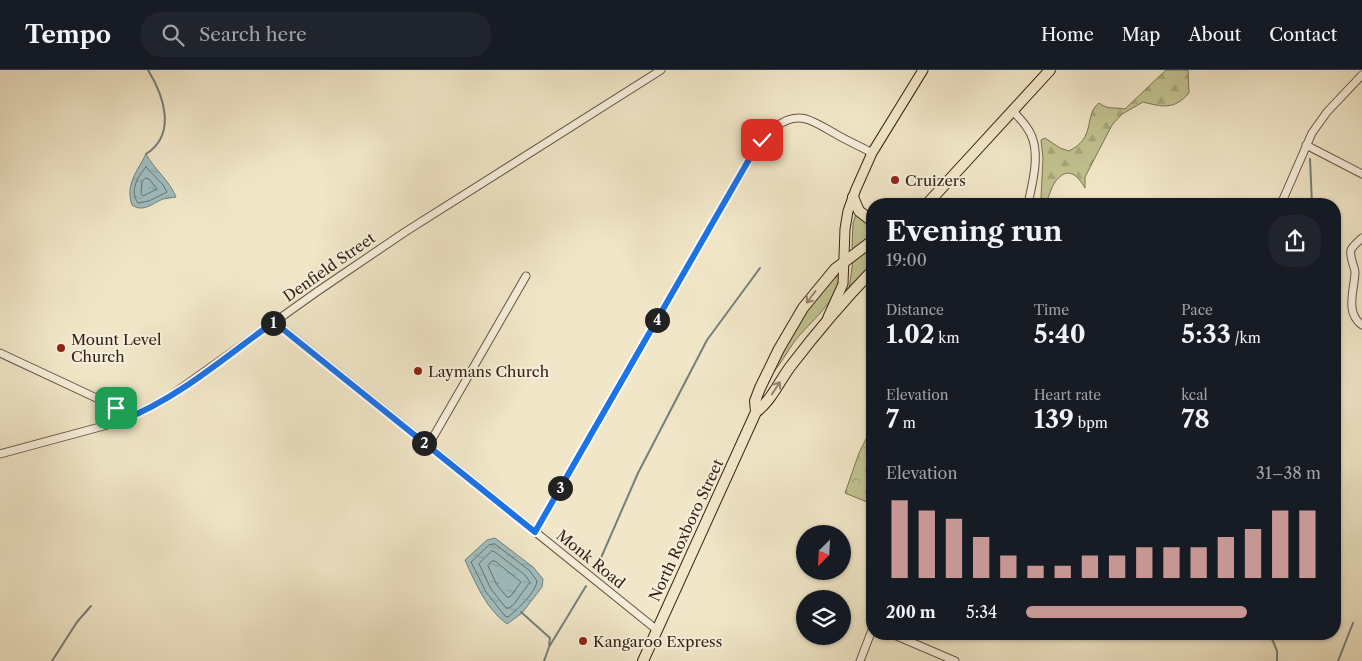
<!DOCTYPE html>
<meta charset="utf-8">
<style>
:root{--surface:#171b24;--page:#20242c;--text:#f1f3f6;--muted:#9ea1a6;--line:#363941;--accent:#c59692}
body{margin:0;font-family:"Libre Caslon Text",serif;background:var(--page);color:var(--text);height:100vh;display:flex;flex-direction:column;font-size:19px;white-space:nowrap}
*{box-sizing:border-box;margin:0}
p{font-size:16px;color:var(--muted)}
.icon{flex:none;width:28px;height:28px;fill:none;stroke:currentColor;stroke-width:2;stroke-linecap:round;stroke-linejoin:round}
.map{position:relative;flex:1;overflow:hidden}
.details{position:absolute;left:866px;top:128px;width:475px;height:442px;display:flex;flex-direction:column;background:var(--surface);border-radius:20px;box-shadow:0 1px 4px #0004}
.details>*{flex:none}
.needle{width:32px;rotate:204deg}
.buttons{position:absolute;left:796px;top:455px;display:grid;gap:10px}
.buttons a{display:grid;place-items:center;width:55px;height:55px;border-radius:50%;background:var(--surface);box-shadow:0 1px 4px #0004;font-size:25px}
.pin{position:absolute;display:grid;place-items:center;width:42px;height:42px;color:#fff;margin:-21px;border-radius:10px;box-shadow:0 2px 8px #0006}
.km{position:absolute;width:25px;height:25px;margin:-12px;border-radius:50%;background:#222;color:#fff;font-size:14px;line-height:25px;text-align:center}
.round{display:grid;place-items:center;flex:none;width:52px;height:52px;border-radius:20px;background:var(--page)}
.overview{display:flex;align-items:center;justify-content:space-between;height:85px;padding:0 20px}
h1{font-size:28px;font-weight:700;line-height:38px}
.figures{display:grid;grid-template-columns:repeat(3,1fr);gap:8px;height:85px;padding:5px 20px}
.figures div{display:grid;align-content:center}
.figures b{font-size:25px;font-weight:700}
.figures small{font-size:14px;font-weight:400}
.figures p{font-size:14px}
.chart{height:140px;padding:10px 20px}
.chart p{display:flex;justify-content:space-between}
.chart svg{width:100%;height:90px;margin-top:5px;stroke:var(--accent);stroke-width:6}
ul{padding:0 20px;list-style:none;font-size:16px}
li{display:grid;grid-template-columns:80px 60px 1fr;align-items:center;height:38px}
li i{height:12px;border-radius:6px;background:var(--accent)}
header{display:flex;align-items:center;gap:30px;box-sizing:border-box;height:70px;padding:0 25px;background:var(--surface);border-bottom:1px solid var(--line)}
header strong{font-size:24px}
nav{display:flex;gap:28px;margin-inline-start:auto;font-size:18px}
.search{width:350px;height:45px;background:var(--page);display:flex;align-items:center;gap:12px;box-sizing:border-box;padding:0 18px;border-radius:20px;color:var(--muted);font-size:19px}
.map>svg:first-child{display:block}
.grass{fill:#c2c391;stroke:#7c7254}
.forest{fill:url(#forest-firs);stroke:#7c7254}
.park{fill:url(#park-crowns);stroke:#7c7254}
.water{fill:url(#water-ripples);stroke:#757f7c}
.lines{fill:none;stroke-linecap:round;stroke-linejoin:round}
.shore{stroke:#6b706c;stroke-width:1}
.stream{stroke:#757f7c;stroke-width:2}
.minor-casing{stroke:#665343;stroke-width:9}
.major-casing{stroke:#372217;stroke-width:11}
.highway-casing{stroke:#372217;stroke-width:12}
.minor{stroke:#f6efdb;stroke-width:7}
.major{stroke:#f1e7c8;stroke-width:9}
.highway{stroke:#f1e7c8;stroke-width:10}
.oneway{stroke:#948470}
.route-casing{stroke:#fff;stroke-width:10}
.route{stroke:#1a73e8;stroke-width:6}
.poi-dot{fill:#8f2418;stroke:#f6efdb;stroke-width:2}
.labels{text-anchor:middle;dominant-baseline:central;stroke-width:4;stroke-linejoin:round;paint-order:stroke}
.poi-label{font-size:15px;fill:#372217;stroke:#f6efdb;text-anchor:start}
.street-label{font-size:15px;fill:#372217;stroke:#f6efdb}
</style>
<header>
<strong>Tempo</strong>
<div class="search"><svg class="icon" aria-label="search" viewBox="0 0 24 24"><circle cx="10" cy="10" r="6"/><path d="M15 15l6 6"/></svg>Search here</div>
<nav><a>Home</a><a>Map</a><a>About</a><a>Contact</a></nav>
</header>
<div class="map">
<svg width="1362" height="591" viewBox="0 0 1362 591">
<defs>
<pattern id="forest-firs" width="22" height="20" patternUnits="userSpaceOnUse" patternTransform="scale(1.25)"><rect width="22" height="20" fill="#c2c391"/><path d="M5 1l3.5 6h-7zM16 11l3.5 6h-7z" fill="#a7a77c"/></pattern>
<pattern id="park-crowns" width="20" height="18" patternUnits="userSpaceOnUse" patternTransform="scale(1.25)"><rect width="20" height="18" fill="#c2c391"/><path d="M2 6a3 3 0 1 1 6 0M12 15a3 3 0 1 1 6 0" fill="none" stroke="#a7a77c"/></pattern>
<pattern id="water-ripples" width="26" height="14" patternUnits="userSpaceOnUse" patternTransform="scale(1.25)"><rect width="26" height="14" fill="#9fbdc0"/><path d="M2 4q2-2 4 0t4 0M15 11q2-2 4 0t4 0" fill="none" stroke="#8aa2a4"/></pattern>
</defs>
<rect width="100%" height="100%" fill="#f1e7c8"/>
<filter id="stains"><feTurbulence type="fractalNoise" baseFrequency=".004" numOctaves="4"/><feColorMatrix values="0 0 0 0 .2 0 0 0 0 .09 0 0 0 0 .02 0 0 0 .5 -.17"/></filter>
<radialGradient id="worn" r=".72"><stop offset=".6" stop-color="#630" stop-opacity="0"/><stop offset="1" stop-color="#630" stop-opacity=".3"/></radialGradient>
<path class="grass" d="M 856,144 L 862,150 L 872,155 L 872,164 L 853,179 L 852,178 L 853,153 Z
M 872,176 L 872,194 L 849,219 L 853,191 Z
M 839,205 C 839,231 809,252 794,272 C 787,282 780,295 772,304 L 799,250 L 831,211 Z"/>
<path class="forest" d="M 1166,0 L 1188,0 L 1189,23 C 1174,40 1163,37 1143,32 L 1122,44 L 1112,55 L 1085,107 L 1085,118 C 1077,104 1067,96 1055,112 C 1051,117 1050,125 1047,130 L 1041,128 L 1043,88 L 1041,70 L 1045,68 L 1060,78 L 1069,81 C 1097,67 1083,46 1099,33 C 1108,40 1115,37 1125,39 Z"/>
<path class="park" d="M 872,357 L 872,434 L 845,423 L 859,383 Z"/>
<path class="water" d="M 146,84 C 154,99 170,111 176,127 C 172,128 167,128 163,129 C 153,133 143,143 132,135 C 125,114 137,102 146,84 Z
M 495,468 L 533,497 L 543,509 L 542,517 L 522,543 L 507,554 C 486,539 475,512 465,490 L 487,470 Z"/>
<g class="lines">
<path class="shore" d="M 146,97 L 163,115 L 167,122 L 149,131 L 138,133 C 129,121 138,106 146,97 Z
M 146,108 L 149,109 L 157,119 L 143,126 L 141,124 L 142,112 Z
M 495,474 L 530,501 L 537,511 C 536,522 517,540 508,547 L 505,546 L 486,522 L 471,492 L 489,475 Z
M 492,481 L 495,482 L 525,505 L 530,512 L 514,534 L 509,538 L 506,538 L 491,519 L 479,494 Z
M 492,491 L 495,491 L 521,512 L 510,527 L 507,527 L 497,515 L 488,496 Z"/>
<path class="stream" d="M 146,84 C 177,64 164,26 148,0
M 1310,89 L 1312,134
M 1335,268 L 1338,312 L 1335,321
M 597,497 L 638,403 L 707,270 L 760,198
M 521,542 L 550,568 L 549,575
M 1270,564 L 1277,581 L 1277,591
M 52,591 L 77,552 L 91,536
M 544,591 L 549,577 L 586,516
M 1338,591 L 1353,553"/>
<g class="minor-casing">
<path id="minor" d="M 1013,41 C 1021,50 1030,59 1033,70 C 1039,89 1032,115 1028,134
M 1306,75 L 1362,104
M 1281,134 L 1312,63 L 1327,42 L 1362,5
M 1362,168 C 1358,172 1353,175 1351,180 C 1349,188 1355,196 1355,203 C 1354,221 1345,243 1362,255
M 275,252 L 657,560
M 0,283 L 107,333 L 116,337 L 123,350
M 428,376 L 526,206
M 0,384 L 111,354 L 137,344 L 166,329 L 318,221 L 405,162 L 661,0
M 535,462 L 751,86 C 764,68 781,43 806,49 C 816,52 825,58 834,63 C 847,71 860,76 872,83
M 892,564 L 955,591
M 860,591 L 872,560"/>
</g>
<g class="major-casing">
<path id="major" d="M 828,247 L 843,214 L 845,159 L 848,141 L 856,119 L 872,83 L 923,0"/>
</g>
<g class="highway-casing">
<path id="highway" d="M 853,127 L 859,141 L 872,151
M 927,134 L 1050,0
M 756,342 L 755,331 L 760,318 L 779,279 L 803,238 L 835,199 L 872,171
M 643,591 L 756,342 C 771,331 779,312 790,297 C 816,263 843,231 872,201"/>
</g>
<use href="#minor" class="minor"/>
<use href="#major" class="major"/>
<use href="#highway" class="highway"/>
</g>
<defs><path id="oneway-shaft" d="M-6 0H5M1.5-3L5.5 0L1.5 3" fill="none" stroke-width="1.6" stroke-linecap="round" stroke-linejoin="round" transform="scale(1.25)"/></defs>
<g class="oneway">
<use href="#oneway-shaft" transform="translate(811 227) rotate(127)"/>
<use href="#oneway-shaft" transform="translate(776 318) rotate(-57)"/>
</g>
<g class="lines">
<g class="route-casing">
<path id="route" d="M 116,338 L 123,350 C 179,328 226,286 274,252 L 535,462 L 751,86 L 762,70"/>
</g>
<use href="#route" class="route"/>
</g>
<g class="poi-dot">
<circle cx="895" cy="110" r="5"/>
<circle cx="61" cy="278" r="5"/>
<circle cx="418" cy="301" r="5"/>
<circle cx="583" cy="571" r="5"/>
</g>
<g class="labels">
<g class="poi-label">
<text x="905" y="110">Cruizers</text>
<text x="71" y="269">Mount Level<tspan x="71" dy="17">Church</tspan></text>
<text x="428" y="301">Laymans Church</text>
<text x="593" y="571">Kangaroo Express</text>
</g>
<g class="street-label">
<text transform="translate(329 197) rotate(-35)">Denfield Street</text>
<text transform="translate(686 460) rotate(-65)">North Roxboro Street</text>
<text transform="translate(591 489) rotate(39)">Monk Road</text>
</g>
</g>
<rect width="100%" height="100%" filter="url(#stains)"/>
<rect width="100%" height="100%" fill="url(#worn)"/>
</svg>
<div class="buttons">
<a><svg class="needle" viewBox="-14 -14 28 28"><path d="M0-13l5 13h-10z" fill="#e53935"/><path d="M0 13l5-13h-10z" fill="#9ea1a6"/></svg></a>
<a><svg class="icon" aria-label="layers" viewBox="0 0 24 24"><path d="M12 4l9 5-9 5-9-5zM3 14l9 5 9-5"/></svg></a>
</div>
<div class="pin" style="left:116px;top:338px;background:#1e9e55"><svg class="icon" aria-label="arrive" viewBox="0 0 24 24"><path d="M6 21V4h12l-3 4 3 4H6"/></svg></div>
<div class="pin" style="left:762px;top:70px;background:#d93025"><svg class="icon" aria-label="check" viewBox="0 0 24 24"><path d="M5 12l5 5 9-10"/></svg></div>
<b class="km" style="left:273px;top:253px">1</b>
<b class="km" style="left:424px;top:373px">2</b>
<b class="km" style="left:560px;top:418px">3</b>
<b class="km" style="left:657px;top:250px">4</b>
<section class="details">
<div class="overview"><div><h1>Evening run</h1><p>19:00</p></div><a class="round"><svg class="icon" aria-label="share" viewBox="0 0 24 24"><path d="M12 15V3M7 8l5-5 5 5M5 13v7h14v-7"/></svg></a></div>
<div class="figures">
<div><p>Distance</p><b>1.02<small> km</small></b></div>
<div><p>Time</p><b>5:40</b></div>
<div><p>Pace</p><b>5:33<small> /km</small></b></div>
</div>
<div class="figures">
<div><p>Elevation</p><b>7<small> m</small></b></div>
<div><p>Heart rate</p><b>139<small> bpm</small></b></div>
<div><p>kcal</p><b>78</b></div>
</div>
<div class="chart"><p><span>Elevation</span>31–38 m</p>
<svg viewBox="0 0 160 44" preserveAspectRatio="none"><path d="M5 44V6M15 44V11M25 44V15M35 44V24M45 44V33M55 44V38M65 44V38M75 44V33M85 44V33M95 44V29M105 44V29M115 44V29M125 44V24M135 44V20M145 44V11M155 44V11"/></svg>
</div>
<ul>
<li><b>200 m</b>5:34<i style="width:75%"></i></li>
</ul>
</section>
</div>
